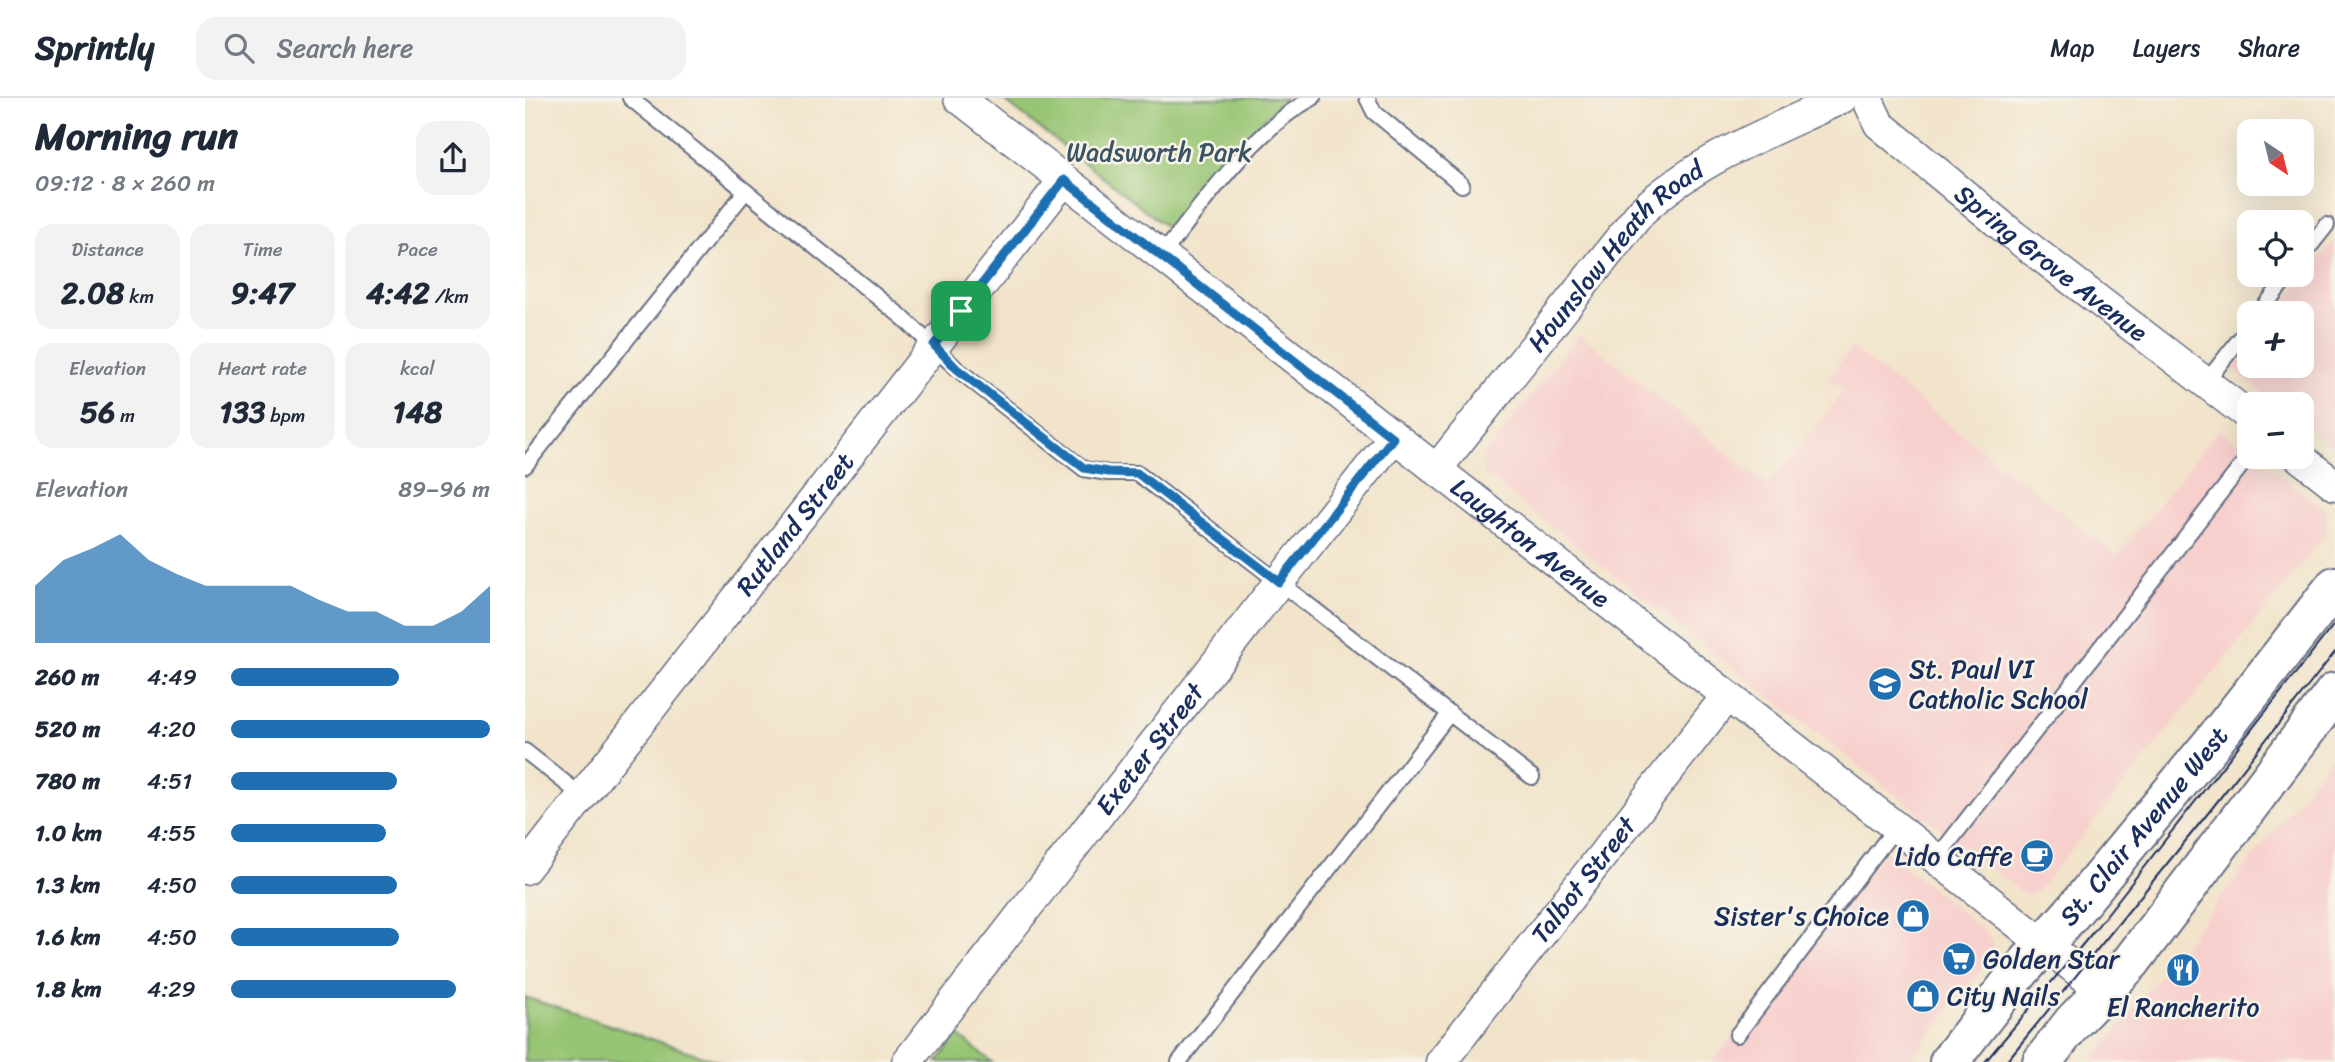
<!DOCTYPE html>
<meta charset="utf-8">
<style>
:root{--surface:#fff;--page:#f2f2f3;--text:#1f2937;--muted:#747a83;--line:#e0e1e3;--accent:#1f6fb2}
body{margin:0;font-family:Sriracha,sans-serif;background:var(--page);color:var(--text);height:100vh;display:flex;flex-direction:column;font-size:26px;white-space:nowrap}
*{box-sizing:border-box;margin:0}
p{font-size:23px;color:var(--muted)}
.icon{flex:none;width:38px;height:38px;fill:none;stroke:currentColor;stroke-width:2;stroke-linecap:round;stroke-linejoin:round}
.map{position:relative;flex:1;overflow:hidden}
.panel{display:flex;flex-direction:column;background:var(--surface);width:525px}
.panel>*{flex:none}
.needle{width:46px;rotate:145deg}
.tools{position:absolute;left:1712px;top:21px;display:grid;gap:14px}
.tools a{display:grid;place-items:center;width:77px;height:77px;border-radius:14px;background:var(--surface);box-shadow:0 7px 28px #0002;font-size:35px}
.pin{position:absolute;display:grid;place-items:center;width:60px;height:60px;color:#fff;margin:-30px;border-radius:14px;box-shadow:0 4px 10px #0006}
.round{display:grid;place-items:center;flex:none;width:74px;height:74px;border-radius:21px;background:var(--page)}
.head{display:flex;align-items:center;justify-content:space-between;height:119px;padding:0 35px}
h1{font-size:38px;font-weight:700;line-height:52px}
.metrics{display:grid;grid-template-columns:repeat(3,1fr);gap:10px;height:119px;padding:7px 35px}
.metrics div{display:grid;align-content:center;border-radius:18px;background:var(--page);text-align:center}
.metrics b{font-size:30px;font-weight:700}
.metrics small{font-size:19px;font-weight:400}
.metrics p{font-size:19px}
.chart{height:196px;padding:14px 35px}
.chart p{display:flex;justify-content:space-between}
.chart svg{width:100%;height:126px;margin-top:7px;fill:var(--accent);opacity:.7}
ul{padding:0 35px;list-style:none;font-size:23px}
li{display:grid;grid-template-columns:112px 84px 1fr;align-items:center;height:52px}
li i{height:18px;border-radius:9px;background:var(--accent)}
header{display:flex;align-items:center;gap:42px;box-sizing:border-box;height:98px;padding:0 35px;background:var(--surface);border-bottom:2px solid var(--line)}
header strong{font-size:33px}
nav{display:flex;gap:38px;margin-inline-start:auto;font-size:24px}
.search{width:490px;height:63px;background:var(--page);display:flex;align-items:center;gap:18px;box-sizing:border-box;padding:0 24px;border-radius:21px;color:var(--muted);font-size:26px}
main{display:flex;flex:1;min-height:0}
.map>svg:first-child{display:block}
.built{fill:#f7d0cd}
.green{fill:#98c573;stroke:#5a7a68;stroke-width:2}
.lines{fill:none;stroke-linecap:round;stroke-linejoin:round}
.lane-casing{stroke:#666e84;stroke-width:18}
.street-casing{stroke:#666e84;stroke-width:33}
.secondary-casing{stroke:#666e84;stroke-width:42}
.lane{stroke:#fff;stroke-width:14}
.street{stroke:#fff;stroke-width:30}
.secondary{stroke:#fff;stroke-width:38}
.tram{stroke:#1b2f5e;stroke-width:2}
.route-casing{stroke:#fff;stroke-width:14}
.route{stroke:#1f6fb2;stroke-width:9}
.labels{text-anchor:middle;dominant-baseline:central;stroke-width:5;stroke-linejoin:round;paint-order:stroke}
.park-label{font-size:26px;fill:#3a5463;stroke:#f7f3e8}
.street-label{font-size:26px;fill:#1b2f5e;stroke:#f7f3e8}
.poi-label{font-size:26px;fill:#1b2f5e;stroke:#f7f3e8;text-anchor:start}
</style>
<header>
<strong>Sprintly</strong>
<div class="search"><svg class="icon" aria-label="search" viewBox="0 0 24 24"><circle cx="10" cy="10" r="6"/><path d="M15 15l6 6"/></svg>Search here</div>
<nav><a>Map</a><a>Layers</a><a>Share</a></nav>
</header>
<main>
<section class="panel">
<div class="head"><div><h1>Morning run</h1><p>09:12 · 8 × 260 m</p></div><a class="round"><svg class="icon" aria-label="share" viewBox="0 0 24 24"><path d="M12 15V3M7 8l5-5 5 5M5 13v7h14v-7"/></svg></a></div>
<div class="metrics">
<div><p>Distance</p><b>2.08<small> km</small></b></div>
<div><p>Time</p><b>9:47</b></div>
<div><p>Pace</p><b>4:42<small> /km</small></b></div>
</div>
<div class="metrics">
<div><p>Elevation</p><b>56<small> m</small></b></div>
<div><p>Heart rate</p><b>133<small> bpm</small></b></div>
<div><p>kcal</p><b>148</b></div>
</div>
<div class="chart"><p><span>Elevation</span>89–96 m</p>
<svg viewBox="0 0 160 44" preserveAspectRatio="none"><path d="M0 44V24L10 15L20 11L30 6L40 15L50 20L60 24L70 24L80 24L90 24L100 29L110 33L120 33L130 38L140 38L150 33L160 24V44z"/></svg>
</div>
<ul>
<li><b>260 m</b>4:49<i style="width:65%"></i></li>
<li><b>520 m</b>4:20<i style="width:100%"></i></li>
<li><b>780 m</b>4:51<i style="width:64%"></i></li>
<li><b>1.0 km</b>4:55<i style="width:60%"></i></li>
<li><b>1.3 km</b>4:50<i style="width:64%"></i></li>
<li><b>1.6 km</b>4:50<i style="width:65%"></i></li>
<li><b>1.8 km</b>4:29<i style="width:87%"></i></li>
</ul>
</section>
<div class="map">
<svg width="1810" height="964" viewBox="0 0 1810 964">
<rect width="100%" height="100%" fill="#f7f3e8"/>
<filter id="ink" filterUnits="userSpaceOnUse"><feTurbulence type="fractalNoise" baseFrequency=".0143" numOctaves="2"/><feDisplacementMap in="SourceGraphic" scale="14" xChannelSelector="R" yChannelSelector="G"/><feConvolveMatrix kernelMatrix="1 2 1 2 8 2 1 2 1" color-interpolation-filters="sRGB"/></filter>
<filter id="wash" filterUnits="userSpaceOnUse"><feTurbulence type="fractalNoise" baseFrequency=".00686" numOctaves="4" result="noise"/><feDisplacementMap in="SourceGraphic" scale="28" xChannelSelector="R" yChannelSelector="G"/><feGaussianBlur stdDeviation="1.57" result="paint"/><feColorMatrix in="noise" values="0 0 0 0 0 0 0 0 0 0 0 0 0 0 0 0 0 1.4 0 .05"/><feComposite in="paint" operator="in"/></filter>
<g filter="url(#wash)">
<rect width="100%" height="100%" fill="#f2e4cb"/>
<path class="built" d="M 1810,142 L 1810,350 L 1776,325 L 1776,306 L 1752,306 L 1708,271 L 1724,251 L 1724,268 L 1776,268 L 1776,215 L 1752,215 Z
M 1054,236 L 1243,388 L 1319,293 L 1303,280 L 1327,250 L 1592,458 L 1694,331 L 1801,413 L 1802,435 L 1513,793 L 1500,797 L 959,376 L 957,370 L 959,358 Z
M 1810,655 L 1810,964 L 1567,964 Z
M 1361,753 L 1460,834 L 1467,844 L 1468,857 L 1383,964 L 1187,964 Z"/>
<path class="green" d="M 476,0 L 760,0 L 688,73 L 643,130 Z
M 0,899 L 196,964 L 0,964 Z
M 433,937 L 467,964 L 412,964 Z"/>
</g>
<g filter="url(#ink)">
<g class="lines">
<g class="lane-casing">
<path id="lane" d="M 105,0 L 377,219 L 432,271 L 559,371 L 583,375 L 612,375 L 1007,679
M 842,0 L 849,14 L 937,87
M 636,158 C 677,107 730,30 788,0
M 1776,160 L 1802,127
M 1734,215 L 1764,177
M 1681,284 L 1724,229
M 0,368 L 221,93
M 0,653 L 57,698
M 1411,761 L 1724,358
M 1212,937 L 1371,729
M 654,964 L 925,615"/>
</g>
<g class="street-casing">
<g id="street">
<path id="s1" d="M 434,0 L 1371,729 L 1578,893"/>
<path id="s2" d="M 1342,0 L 1354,26 L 1488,137 L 1724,318"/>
<path d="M 1774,359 L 1810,387"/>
<path id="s3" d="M 911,372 L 1116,114 C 1171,61 1248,33 1317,0"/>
<path id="s4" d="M 0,771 L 539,82"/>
<path id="s5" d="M 382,964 L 754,484 L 868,340"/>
<path id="s6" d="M 916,964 L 1201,599"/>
</g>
</g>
<g class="secondary-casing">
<g id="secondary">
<path id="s7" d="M 1424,964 L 1490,879 L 1546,816 L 1696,634 L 1810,488"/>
<path d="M 1517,964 L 1548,924 L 1606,864 L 1810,594"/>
</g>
</g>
<use href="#lane" class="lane"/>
<use href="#street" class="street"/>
<use href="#secondary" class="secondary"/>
<path class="tram" d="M 1460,964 L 1568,834 L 1810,525
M 1481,964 L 1684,714 L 1810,554"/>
</g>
</g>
<g class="lines" filter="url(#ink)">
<g class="route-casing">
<path id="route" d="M 539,82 L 868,340 L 754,484 L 612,375 L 583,374 L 559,370 L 432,271 L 409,247 Z"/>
</g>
<use href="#route" class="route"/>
</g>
<defs>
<g id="school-disc" transform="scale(1.75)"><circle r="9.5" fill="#1f6fb2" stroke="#f7f3e8"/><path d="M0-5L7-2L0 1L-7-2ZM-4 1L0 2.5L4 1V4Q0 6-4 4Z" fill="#fff"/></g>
<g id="cafe-disc" transform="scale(1.75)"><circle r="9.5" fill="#1f6fb2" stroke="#f7f3e8"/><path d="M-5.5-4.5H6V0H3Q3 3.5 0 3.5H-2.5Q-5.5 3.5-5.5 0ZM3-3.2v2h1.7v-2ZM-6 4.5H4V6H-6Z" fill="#fff"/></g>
<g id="shop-disc" transform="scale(1.75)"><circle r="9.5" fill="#1f6fb2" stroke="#f7f3e8"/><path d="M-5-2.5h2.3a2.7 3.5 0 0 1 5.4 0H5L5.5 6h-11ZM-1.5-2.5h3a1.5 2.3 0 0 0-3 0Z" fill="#fff"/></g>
<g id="supermarket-disc" transform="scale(1.75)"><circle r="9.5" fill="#1f6fb2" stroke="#f7f3e8"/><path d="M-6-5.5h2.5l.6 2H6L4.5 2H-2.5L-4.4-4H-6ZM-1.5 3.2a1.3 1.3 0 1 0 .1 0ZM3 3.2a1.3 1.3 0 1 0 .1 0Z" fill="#fff"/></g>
<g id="restaurant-disc" transform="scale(1.75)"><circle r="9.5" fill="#1f6fb2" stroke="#f7f3e8"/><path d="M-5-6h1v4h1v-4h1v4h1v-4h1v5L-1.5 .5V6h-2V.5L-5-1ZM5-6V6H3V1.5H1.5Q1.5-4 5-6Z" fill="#fff"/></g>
</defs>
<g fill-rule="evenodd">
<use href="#school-disc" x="1360" y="586"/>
<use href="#cafe-disc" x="1512" y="758"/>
<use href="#shop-disc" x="1388" y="818"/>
<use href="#supermarket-disc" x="1434" y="861"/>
<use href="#restaurant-disc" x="1658" y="872"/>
<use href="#shop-disc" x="1398" y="898"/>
</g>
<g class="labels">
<g class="park-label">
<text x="634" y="54">Wadsworth Park</text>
</g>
<g class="street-label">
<text stroke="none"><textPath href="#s3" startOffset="280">Hounslow Heath Road</textPath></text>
<text stroke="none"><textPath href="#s2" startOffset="250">Spring Grove Avenue</textPath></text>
<text stroke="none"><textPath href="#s4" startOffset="438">Rutland Street</textPath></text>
<text stroke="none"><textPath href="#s1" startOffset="724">Laughton Avenue</textPath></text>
<text stroke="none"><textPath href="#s5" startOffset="396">Exeter Street</textPath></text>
<text stroke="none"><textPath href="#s7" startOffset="306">St. Clair Avenue West</textPath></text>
<text stroke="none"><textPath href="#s6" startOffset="231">Talbot Street</textPath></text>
</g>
<g class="poi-label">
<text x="1384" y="571">St. Paul VI<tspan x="1384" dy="30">Catholic School</tspan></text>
<text x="1488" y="758" text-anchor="end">Lido Caffe</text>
<text x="1364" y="818" text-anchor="end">Sister's Choice</text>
<text x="1458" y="861">Golden Star</text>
<text x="1422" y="898">City Nails</text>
<text x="1658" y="909" text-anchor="middle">El Rancherito</text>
</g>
</g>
</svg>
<div class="tools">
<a><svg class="needle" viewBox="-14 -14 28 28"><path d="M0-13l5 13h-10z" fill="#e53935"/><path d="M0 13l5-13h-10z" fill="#747a83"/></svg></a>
<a><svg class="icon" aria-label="locate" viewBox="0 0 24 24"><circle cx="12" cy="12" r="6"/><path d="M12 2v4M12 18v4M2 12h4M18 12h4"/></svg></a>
<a>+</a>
<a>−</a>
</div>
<div class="pin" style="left:436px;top:213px;background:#1e9e55"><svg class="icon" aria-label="arrive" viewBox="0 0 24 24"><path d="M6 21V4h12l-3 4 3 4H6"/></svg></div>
</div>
</main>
